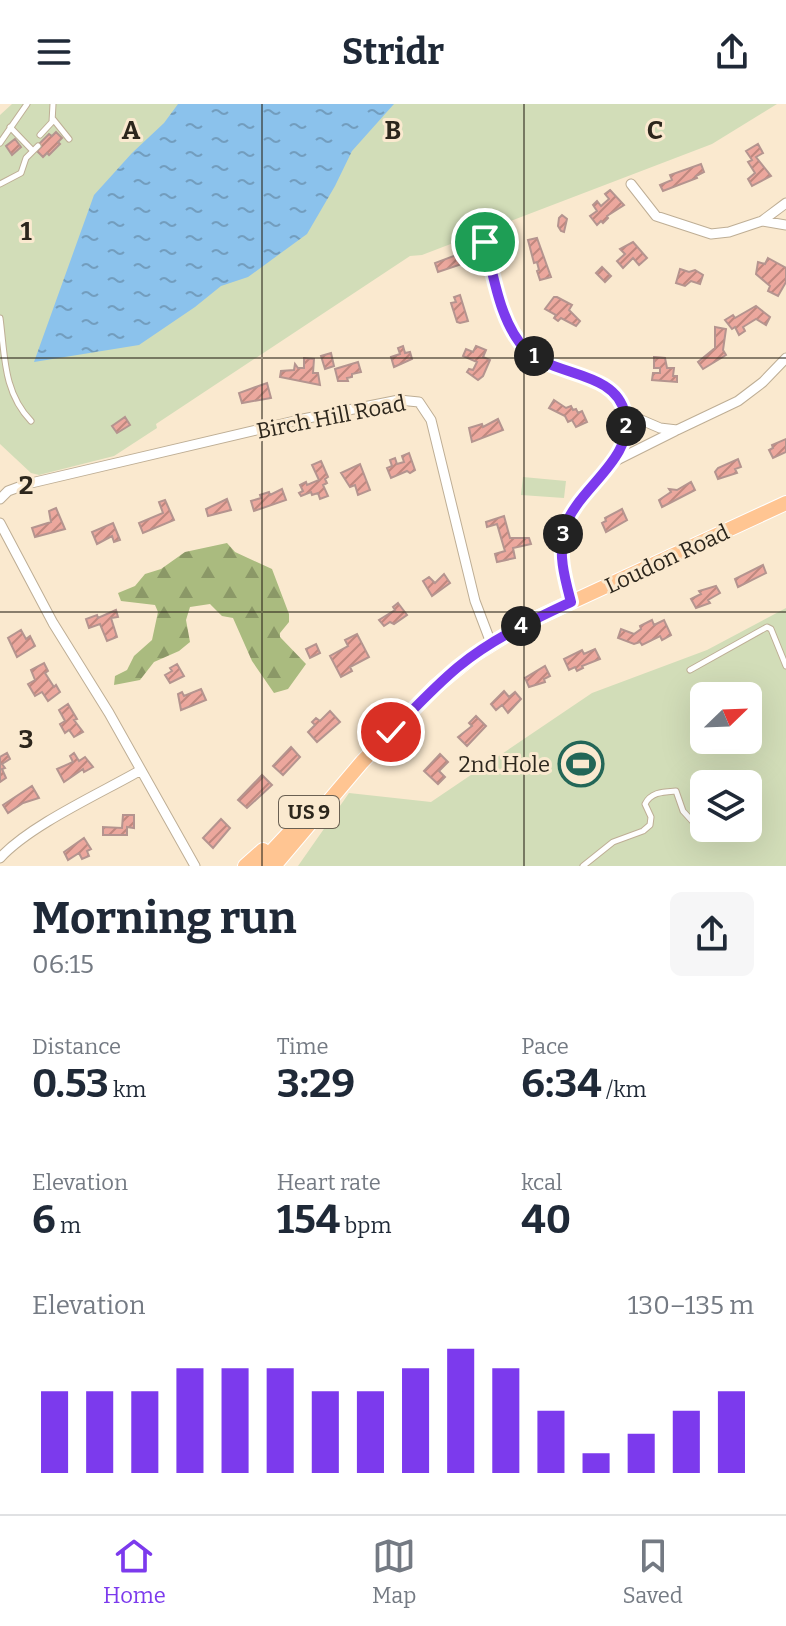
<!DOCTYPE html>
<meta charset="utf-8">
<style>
:root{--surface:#fff;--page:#f6f6f7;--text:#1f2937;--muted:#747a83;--line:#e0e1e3;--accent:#7c3aed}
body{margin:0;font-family:Bitter,serif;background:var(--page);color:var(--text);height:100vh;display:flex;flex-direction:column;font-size:30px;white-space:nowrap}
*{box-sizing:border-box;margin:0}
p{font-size:26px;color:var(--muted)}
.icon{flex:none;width:44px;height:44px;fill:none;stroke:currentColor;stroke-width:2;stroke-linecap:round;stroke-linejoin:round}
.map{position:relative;height:762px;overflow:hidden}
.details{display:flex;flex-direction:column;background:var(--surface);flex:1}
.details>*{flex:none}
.needle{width:52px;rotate:67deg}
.buttons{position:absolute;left:690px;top:578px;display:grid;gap:16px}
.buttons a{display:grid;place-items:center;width:72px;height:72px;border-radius:12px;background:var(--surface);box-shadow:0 8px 32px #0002;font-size:40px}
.pin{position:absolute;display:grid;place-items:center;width:68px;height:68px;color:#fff;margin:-34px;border:4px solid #fff;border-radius:50%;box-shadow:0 2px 8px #0007}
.km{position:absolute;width:40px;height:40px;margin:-20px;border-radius:50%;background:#222;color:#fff;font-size:22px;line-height:40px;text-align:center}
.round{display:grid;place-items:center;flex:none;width:84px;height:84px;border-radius:12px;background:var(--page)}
.headline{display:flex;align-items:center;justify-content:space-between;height:136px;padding:0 32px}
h1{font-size:44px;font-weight:700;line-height:60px}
.stats{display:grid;grid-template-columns:repeat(3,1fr);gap:12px;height:136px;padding:8px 32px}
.stats div{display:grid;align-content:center}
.stats b{font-size:40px;font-weight:700}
.stats small{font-size:22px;font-weight:400}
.stats p{font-size:22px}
.chart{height:224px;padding:16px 32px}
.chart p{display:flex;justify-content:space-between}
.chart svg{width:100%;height:144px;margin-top:8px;stroke:var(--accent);stroke-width:6}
header{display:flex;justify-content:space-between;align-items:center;height:104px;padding:0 32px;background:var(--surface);font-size:36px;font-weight:700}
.menu{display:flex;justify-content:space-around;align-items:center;height:112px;border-top:2px solid var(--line);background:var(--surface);font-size:22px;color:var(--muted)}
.menu a{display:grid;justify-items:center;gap:4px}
.menu .selected{color:var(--accent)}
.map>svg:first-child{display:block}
.green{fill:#d2ddb8;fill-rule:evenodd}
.forest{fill:url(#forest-firs)}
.water{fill:url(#water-ripples)}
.building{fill:url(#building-hatch);stroke:#b4948f;stroke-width:2}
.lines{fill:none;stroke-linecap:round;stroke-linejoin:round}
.service-casing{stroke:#beae95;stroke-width:7}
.minor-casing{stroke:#beae95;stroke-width:11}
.primary-casing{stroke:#fff;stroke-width:16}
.service{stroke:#fff;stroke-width:5}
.minor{stroke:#fff;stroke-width:9}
.primary{stroke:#ffc592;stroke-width:14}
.route-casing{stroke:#fff;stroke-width:16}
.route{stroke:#7c3aed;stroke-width:10}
.grid{fill:none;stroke:#2c261c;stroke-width:2;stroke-opacity:0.55}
.labels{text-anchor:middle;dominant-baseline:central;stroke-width:6;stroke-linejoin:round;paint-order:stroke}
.shield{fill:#fae9cf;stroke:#6a6052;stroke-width:2}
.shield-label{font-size:20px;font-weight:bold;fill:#2c261c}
.street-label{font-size:22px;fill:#2c261c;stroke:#fae9cf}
.poi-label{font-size:22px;fill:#2c261c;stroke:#fae9cf;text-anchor:end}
.grid-label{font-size:26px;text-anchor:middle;font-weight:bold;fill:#2c261c;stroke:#fae9cf;stroke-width:6;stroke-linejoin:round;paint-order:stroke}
</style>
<header><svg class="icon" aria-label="menu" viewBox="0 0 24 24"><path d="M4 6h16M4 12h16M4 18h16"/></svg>Stridr<svg class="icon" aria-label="share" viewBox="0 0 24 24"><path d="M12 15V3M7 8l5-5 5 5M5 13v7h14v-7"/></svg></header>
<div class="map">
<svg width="786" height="762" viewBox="0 0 786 762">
<defs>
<pattern id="forest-firs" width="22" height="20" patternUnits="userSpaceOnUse" patternTransform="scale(2)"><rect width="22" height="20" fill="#aabb7f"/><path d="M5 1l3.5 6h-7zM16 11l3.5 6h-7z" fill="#8b9867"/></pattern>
<pattern id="water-ripples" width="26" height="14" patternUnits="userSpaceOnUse" patternTransform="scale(2)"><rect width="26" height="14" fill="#8bc2ec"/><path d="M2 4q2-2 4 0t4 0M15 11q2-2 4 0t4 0" fill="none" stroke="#729dbe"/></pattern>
<pattern id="building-hatch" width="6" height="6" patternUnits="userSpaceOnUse" patternTransform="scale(2)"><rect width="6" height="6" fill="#eca79d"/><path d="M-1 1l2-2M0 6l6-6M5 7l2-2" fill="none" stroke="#bf887f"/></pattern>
</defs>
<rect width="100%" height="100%" fill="#fae9cf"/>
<path class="green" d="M 12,0 L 777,0 L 712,40 L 422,151 L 410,152 L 156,320 L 157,324 L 114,352 L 39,371 L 31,369 L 0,340 L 0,11 Z
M 523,373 L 566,377 L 564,394 L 521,391 Z
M 786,504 L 786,762 L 298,762 L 349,689 L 431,698 L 592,589 L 707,546 ZM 704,592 L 748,592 L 748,636 L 704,636 ZM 704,680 L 748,680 L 748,724 L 704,724 Z"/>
<path class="forest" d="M 227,439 L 235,448 L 272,465 L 289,510 L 289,518 L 280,529 L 280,533 L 306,560 L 288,585 L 274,589 L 252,557 L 233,514 L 222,512 L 210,500 L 190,503 L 186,516 L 190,538 L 179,547 L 154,558 L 140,576 L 114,581 L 115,572 L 127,566 L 134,552 L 152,536 L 158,508 L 155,501 L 121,497 L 118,489 L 135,482 L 145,470 L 161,465 L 185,448 Z"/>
<path class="water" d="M 178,0 L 394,0 L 352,47 L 335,82 L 307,130 L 248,173 L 221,182 L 195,203 L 139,241 L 34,258 L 94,91 L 132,49 L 164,19 Z"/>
<path class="building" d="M 56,28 L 62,34 L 58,38 L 60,40 L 49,51 L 47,49 L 43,53 L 37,47 L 41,43 L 38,41 L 49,30 L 52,32 Z
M 15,35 L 21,43 L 12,51 L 6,42 Z
M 758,40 L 763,49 L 756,53 L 771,72 L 752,82 L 748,75 L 755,69 L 748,58 L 752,56 L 746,47 Z
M 701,60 L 704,68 L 696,72 L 697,74 L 663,87 L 660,81 L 672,76 L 670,71 Z
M 610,86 L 624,101 L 607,112 L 608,114 L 603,119 L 601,117 L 597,121 L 590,112 L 597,107 L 593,101 L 597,97 L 601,102 L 609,95 L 605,90 Z
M 562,111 L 567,115 L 564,128 L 561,127 L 558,122 L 559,114 Z
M 537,134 L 551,173 L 540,176 L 537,167 L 539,166 L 537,158 L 534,159 L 528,136 Z
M 633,138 L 647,154 L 639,161 L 633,154 L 623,164 L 617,157 L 625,150 L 620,145 Z
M 467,147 L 471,157 L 438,168 L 435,159 Z
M 768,154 L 786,164 L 786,178 L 778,192 L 768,187 L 770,182 L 756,170 L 758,158 L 765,160 Z
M 602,163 L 611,172 L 605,178 L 596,169 Z
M 680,165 L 689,168 L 695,166 L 703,171 L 700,180 L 691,177 L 685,182 L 676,179 Z
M 460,191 L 468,217 L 460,219 L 457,218 L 451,199 L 456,198 L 454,193 Z
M 554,193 L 557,193 L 572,201 L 569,206 L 580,217 L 576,222 L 561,214 L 558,217 L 554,214 L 556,211 L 545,205 Z
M 756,202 L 770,213 L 766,221 L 756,215 L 743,223 L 745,227 L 739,231 L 735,223 L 732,225 L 725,216 L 733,211 L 735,214 Z
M 715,223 L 726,225 L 723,246 L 726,251 L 703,265 L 698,258 L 715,244 Z
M 403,242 L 405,249 L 410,248 L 412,255 L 394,263 L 391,253 L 400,250 L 398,244 Z
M 476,242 L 486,246 L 483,253 L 490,256 L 483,272 L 478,276 L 467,268 L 469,265 L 473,266 L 477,258 L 463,252 L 466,245 L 473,248 Z
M 331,249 L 334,262 L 325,265 L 321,252 Z
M 654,253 L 665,254 L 667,264 L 674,264 L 673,272 L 677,272 L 677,278 L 652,276 L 653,269 L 660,269 L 660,264 L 654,264 Z
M 304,254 L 314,255 L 313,269 L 318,269 L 320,281 L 280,273 L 281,267 L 294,266 L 295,260 L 298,264 L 304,264 Z
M 358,258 L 361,268 L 352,270 L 352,273 L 347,274 L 348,277 L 338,277 L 335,265 Z
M 267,279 L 271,294 L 242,299 L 239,289 Z
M 554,296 L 566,304 L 571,302 L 573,306 L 576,305 L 578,309 L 582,307 L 587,318 L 576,323 L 572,316 L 568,318 L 565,312 L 549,304 Z
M 125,313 L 130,321 L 117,329 L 112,322 Z
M 498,315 L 503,326 L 472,338 L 469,324 L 482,320 L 483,323 Z
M 786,335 L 786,348 L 773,354 L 769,346 L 773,344 L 772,341 Z
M 409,349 L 415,366 L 410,369 L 407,367 L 391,374 L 387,364 L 392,362 L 390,356 L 395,354 L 397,360 L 404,358 L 402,352 Z
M 738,355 L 741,363 L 735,365 L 737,369 L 718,375 L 715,368 L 718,364 Z
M 321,357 L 328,373 L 325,375 L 327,379 L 323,381 L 328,392 L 320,395 L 318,389 L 312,391 L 311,388 L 301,392 L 299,389 L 303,387 L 300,381 L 306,378 L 307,381 L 319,376 L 312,361 Z
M 360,360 L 370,386 L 358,391 L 355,381 L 350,383 L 341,369 Z
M 691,378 L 695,386 L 662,403 L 659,396 L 671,388 L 669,385 L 677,386 Z
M 282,385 L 286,396 L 254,407 L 251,397 L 261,394 L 260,391 L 269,388 L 270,391 Z
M 227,395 L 231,406 L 208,412 L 206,405 Z
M 165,396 L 174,416 L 143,429 L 139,419 L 163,409 L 159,398 Z
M 56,404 L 65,425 L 35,433 L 32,424 L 51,418 L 49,407 Z
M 622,405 L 627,416 L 606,428 L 602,419 L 606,417 L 605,414 Z
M 504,412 L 510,434 L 529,434 L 531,440 L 513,444 L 515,454 L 497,458 L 495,450 L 505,447 L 504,444 L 497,420 L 487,423 L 486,418 Z
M 113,419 L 120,436 L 114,438 L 112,432 L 97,440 L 92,428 Z
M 763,461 L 766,469 L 738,483 L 735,475 Z
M 444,470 L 450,479 L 432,492 L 423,477 L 429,473 L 435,479 Z
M 716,482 L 720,489 L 708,496 L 710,499 L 696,504 L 691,495 L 701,490 L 699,487 Z
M 398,499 L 407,511 L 394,520 L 390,518 L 384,522 L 379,516 L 395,506 L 393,503 Z
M 116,506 L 118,513 L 111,514 L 117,533 L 107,537 L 100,520 L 89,524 L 86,515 L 97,511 L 98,514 Z
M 652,516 L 654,521 L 664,516 L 671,531 L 662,536 L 660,532 L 642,541 L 640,538 L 634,540 L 618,534 L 621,525 L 634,530 L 641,525 L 640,522 Z
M 21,526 L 26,535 L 30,532 L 35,542 L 17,553 L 8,534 Z
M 357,530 L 369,553 L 350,563 L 352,567 L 341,573 L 330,552 L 348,542 L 345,536 Z
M 316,540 L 320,549 L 310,554 L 306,545 Z
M 595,545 L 600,555 L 582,562 L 583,564 L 577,567 L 575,563 L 569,566 L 564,555 L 582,546 L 584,550 Z
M 44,559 L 48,567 L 45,569 L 54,583 L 56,581 L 60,588 L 48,597 L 42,588 L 35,592 L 28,580 L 35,576 L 31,566 Z
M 177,560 L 184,572 L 170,579 L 165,571 L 172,567 L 170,564 Z
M 545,562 L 550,572 L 544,575 L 545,578 L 529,583 L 525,574 Z
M 201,585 L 206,596 L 181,606 L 178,590 L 182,588 L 184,592 Z
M 504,587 L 509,593 L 515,588 L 521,595 L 508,609 L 502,601 L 496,606 L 491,600 Z
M 68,600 L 77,615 L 74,616 L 83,628 L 74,633 L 69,626 L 65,629 L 60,620 L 65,617 L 59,606 Z
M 330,607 L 340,618 L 317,638 L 308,628 L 315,621 L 312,618 L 316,614 L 320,617 Z
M 476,612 L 486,622 L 467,642 L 458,633 L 472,622 L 469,619 Z
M 291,643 L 300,653 L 283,671 L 273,662 Z
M 7,649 L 10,655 L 2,660 L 5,664 L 2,665 L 6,674 L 0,678 L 0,653 Z
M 74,649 L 79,657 L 85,653 L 93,663 L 84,668 L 83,665 L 64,678 L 57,665 L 73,658 L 70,652 Z
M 440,650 L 448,658 L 439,667 L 445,673 L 438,680 L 424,667 Z
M 262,671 L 272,681 L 247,704 L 238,696 Z
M 32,682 L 39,694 L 23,699 L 8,709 L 3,701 Z
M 123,711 L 134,711 L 134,724 L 127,723 L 127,731 L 103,731 L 103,723 L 122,724 Z
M 221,715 L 230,724 L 213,744 L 203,734 Z
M 84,734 L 91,745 L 87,747 L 89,752 L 82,755 L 79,749 L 68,756 L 64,748 Z"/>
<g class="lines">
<g class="service-casing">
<path id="service" d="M 53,15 L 69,35
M 10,23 L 33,47
M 40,31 L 52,18 L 53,0
M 0,39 L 27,0
M 0,80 L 21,69 L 26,54 L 38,42
M 0,214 C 5,251 3,288 31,317
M 690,566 L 767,523 L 771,525 L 786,562
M 583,762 L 613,738 L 643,727 L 650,721 L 651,713 L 645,700 C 651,688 663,688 676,687 L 683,707 L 693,718"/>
</g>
<g class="minor-casing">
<path id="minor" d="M 631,80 L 656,112 L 711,130 L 729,128 L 762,117 L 786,99
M 762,117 L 786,121
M 485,138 C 494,173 500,219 527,246 C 554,273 616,266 626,310 C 636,356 575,385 564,426 C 558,451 565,474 571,498
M 625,309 L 660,324 L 677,326 L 738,297 L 763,278 L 786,254
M 613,358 L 675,327
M 0,395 L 8,387 L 27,380 L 303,315 L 399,296 L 419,298 L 431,316 L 475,497 L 491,539
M 0,419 L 53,519 L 109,609 L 195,762
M 0,754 C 30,721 101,689 141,666"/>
</g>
<g class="primary-casing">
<path id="primary" d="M 245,762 L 263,746
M 258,762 L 304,713
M 274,762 L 362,658 L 435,583 L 474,551 L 522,521 L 786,399"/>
</g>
<use href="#service" class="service"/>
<use href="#minor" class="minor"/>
<use href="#primary" class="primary"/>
</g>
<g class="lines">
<g class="route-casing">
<path id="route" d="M 391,628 C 413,606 434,583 458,563 C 492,535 531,517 571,498 C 565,475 558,451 564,426 C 575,385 636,356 625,310 C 616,266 553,273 526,246 C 500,219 494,173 485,138"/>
</g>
<use href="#route" class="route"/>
</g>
<path class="grid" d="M 262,0 L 262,762M 524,0 L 524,762M 0,254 L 786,254M 0,508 L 786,508"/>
<defs>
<g id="stadium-ring" transform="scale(2.3)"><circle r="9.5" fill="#fae9cf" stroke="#236657" stroke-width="1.5"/><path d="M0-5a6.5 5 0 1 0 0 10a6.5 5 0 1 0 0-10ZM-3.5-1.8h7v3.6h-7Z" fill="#236657"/></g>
</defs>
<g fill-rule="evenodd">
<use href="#stadium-ring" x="581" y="660"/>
</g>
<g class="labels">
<rect class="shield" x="279" y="692" width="60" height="32" rx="6"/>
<g class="shield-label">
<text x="309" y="708">US 9</text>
</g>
<g class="street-label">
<text transform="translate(331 313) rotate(-11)">Birch Hill Road</text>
<text transform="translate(667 455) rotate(-25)">Loudon Road</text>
</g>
<g class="poi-label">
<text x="550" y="660">2nd Hole</text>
</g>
</g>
<g class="grid-label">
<text x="131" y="35">A</text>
<text x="393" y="35">B</text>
<text x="655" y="35">C</text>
<text x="26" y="136">1</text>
<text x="26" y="390">2</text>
<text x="26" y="644">3</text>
</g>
</svg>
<div class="buttons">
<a><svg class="needle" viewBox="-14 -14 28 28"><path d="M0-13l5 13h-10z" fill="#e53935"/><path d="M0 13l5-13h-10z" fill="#747a83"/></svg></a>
<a><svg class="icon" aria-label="layers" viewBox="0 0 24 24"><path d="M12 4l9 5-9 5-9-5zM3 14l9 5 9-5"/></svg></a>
</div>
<div class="pin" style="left:485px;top:138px;background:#1e9e55"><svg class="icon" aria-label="arrive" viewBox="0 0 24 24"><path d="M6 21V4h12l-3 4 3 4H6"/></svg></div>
<div class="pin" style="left:391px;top:628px;background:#d93025"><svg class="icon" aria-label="check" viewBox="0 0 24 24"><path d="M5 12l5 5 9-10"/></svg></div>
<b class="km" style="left:534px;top:252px">1</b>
<b class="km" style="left:626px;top:322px">2</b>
<b class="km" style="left:563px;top:430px">3</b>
<b class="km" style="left:521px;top:522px">4</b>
</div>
<section class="details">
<div class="headline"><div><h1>Morning run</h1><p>06:15</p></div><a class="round"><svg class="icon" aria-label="share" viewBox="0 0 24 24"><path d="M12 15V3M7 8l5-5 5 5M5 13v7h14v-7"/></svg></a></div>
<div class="stats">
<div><p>Distance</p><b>0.53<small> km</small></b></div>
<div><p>Time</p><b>3:29</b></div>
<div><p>Pace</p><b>6:34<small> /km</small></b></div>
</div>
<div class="stats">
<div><p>Elevation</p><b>6<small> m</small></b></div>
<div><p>Heart rate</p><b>154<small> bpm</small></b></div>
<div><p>kcal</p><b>40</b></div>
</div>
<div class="chart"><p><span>Elevation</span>130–135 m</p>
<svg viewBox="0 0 160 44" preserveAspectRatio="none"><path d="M5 44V19M15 44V19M25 44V19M35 44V12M45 44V12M55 44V12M65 44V19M75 44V19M85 44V12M95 44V6M105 44V12M115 44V25M125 44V38M135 44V32M145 44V25M155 44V19"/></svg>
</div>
</section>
<nav class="menu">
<a class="selected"><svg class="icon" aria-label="home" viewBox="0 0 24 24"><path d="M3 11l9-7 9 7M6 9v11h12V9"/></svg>Home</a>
<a><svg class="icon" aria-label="map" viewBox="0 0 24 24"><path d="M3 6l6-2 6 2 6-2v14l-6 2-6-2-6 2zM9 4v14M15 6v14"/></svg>Map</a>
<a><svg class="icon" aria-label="saved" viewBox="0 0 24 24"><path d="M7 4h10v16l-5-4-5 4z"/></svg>Saved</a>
</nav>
